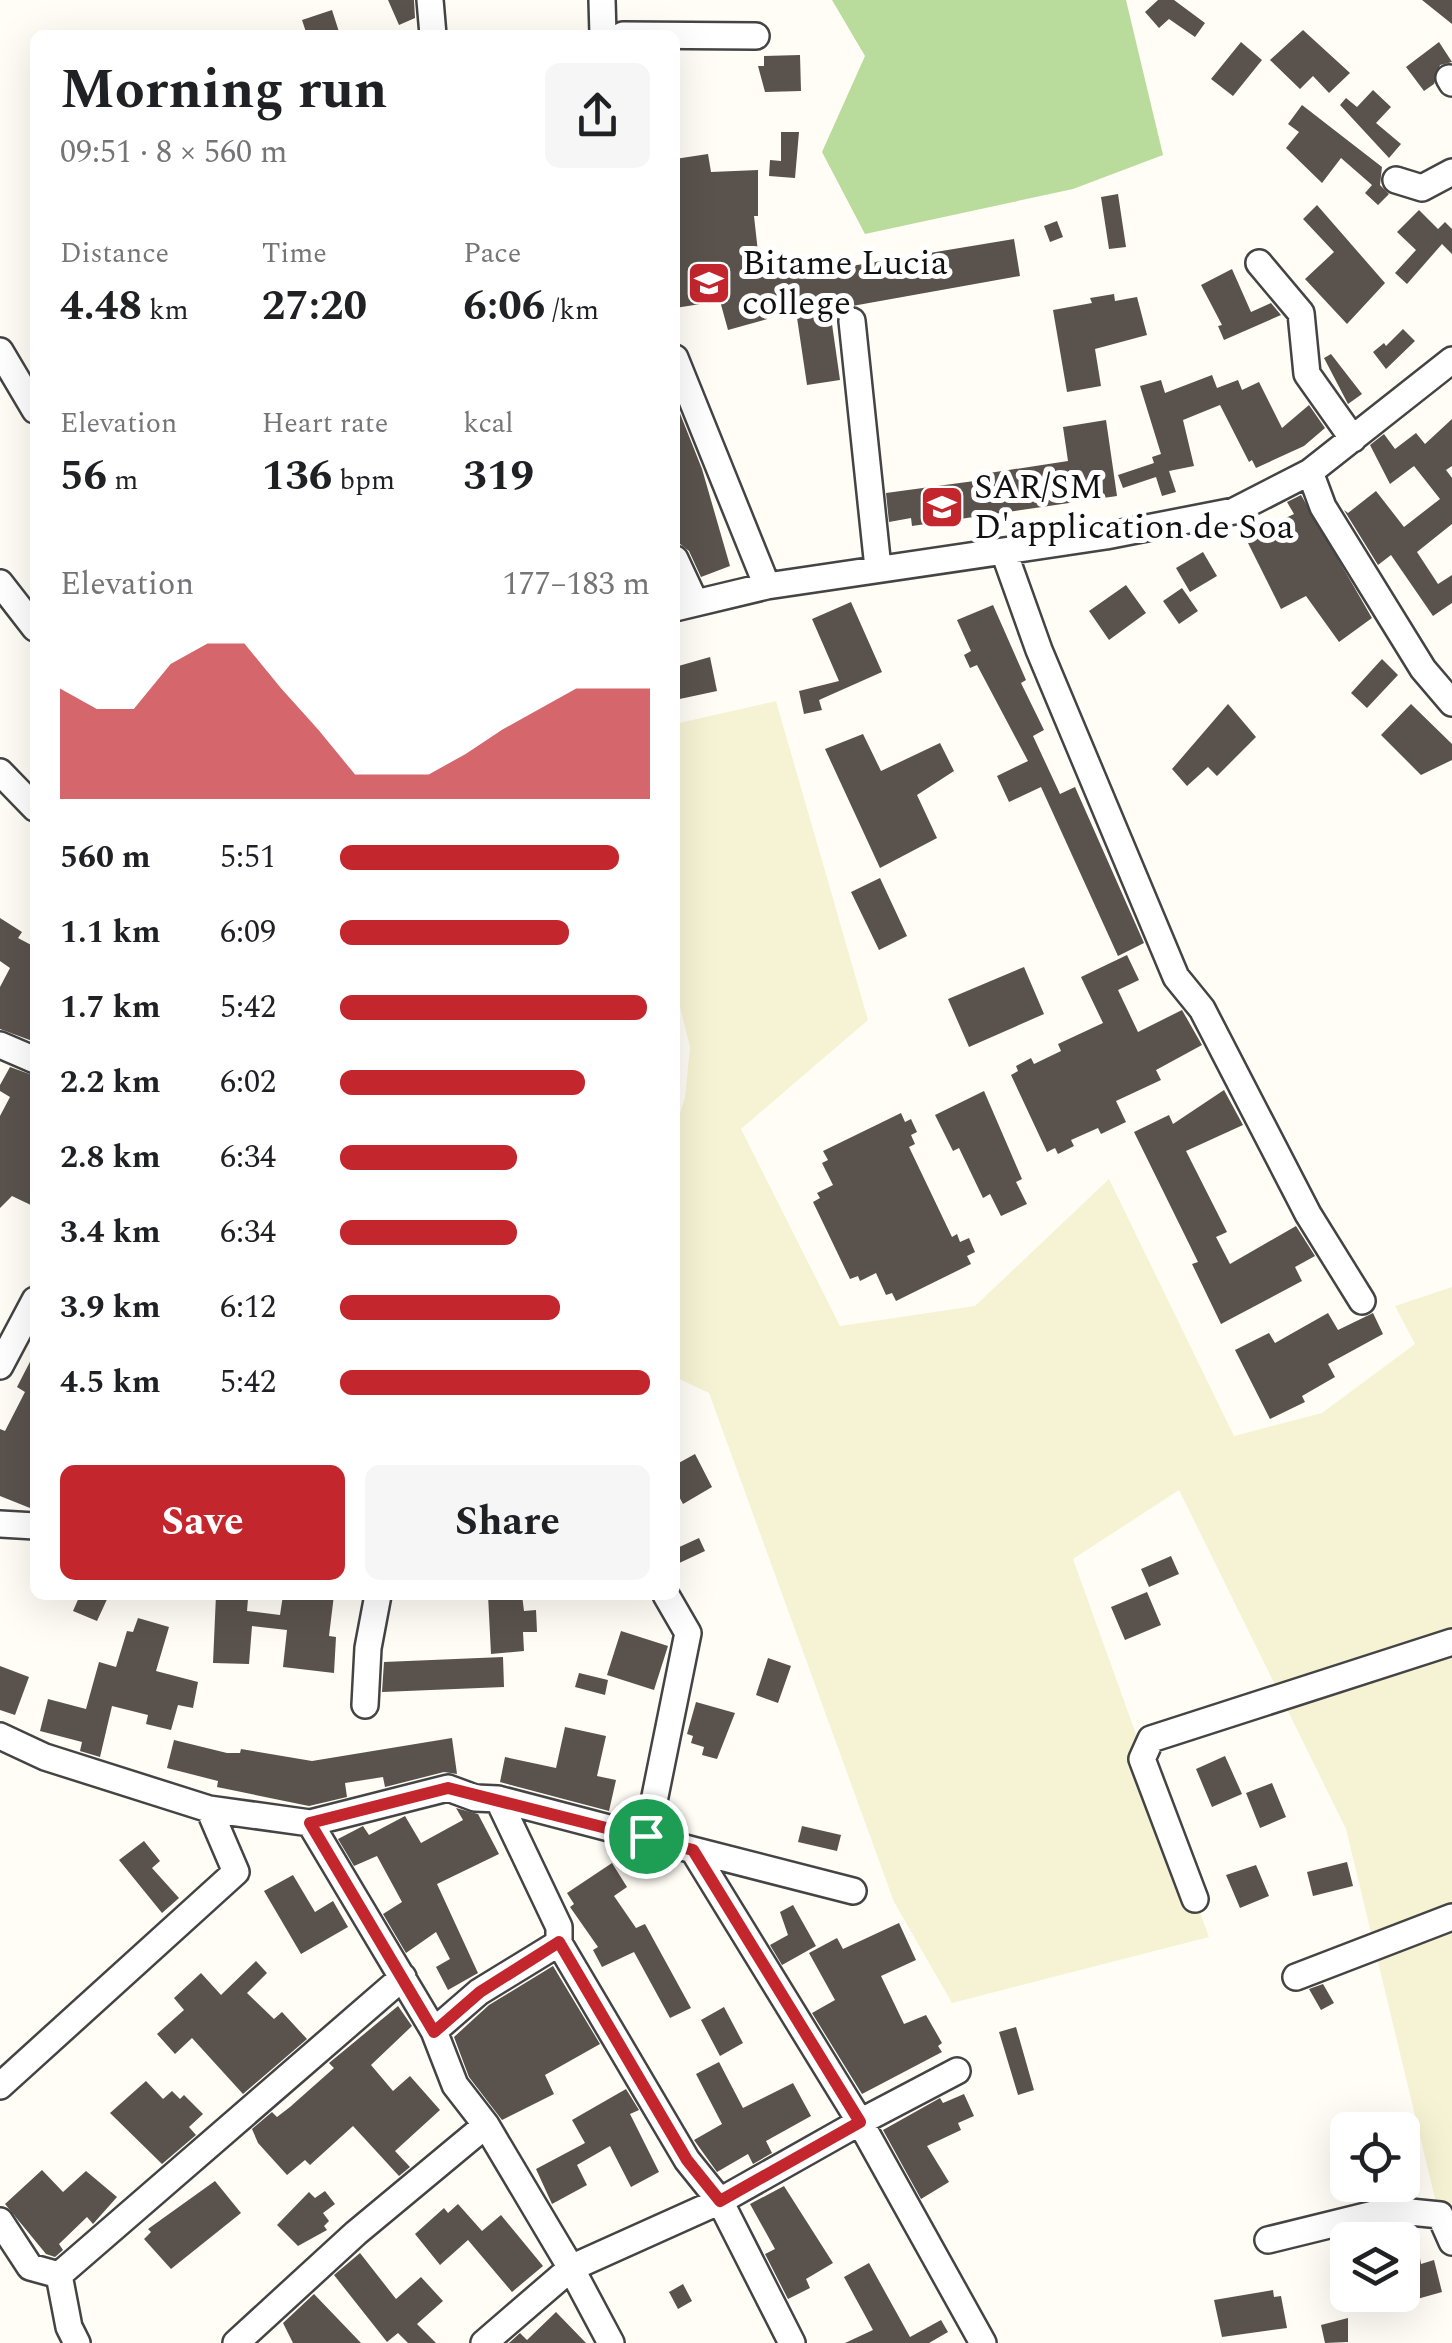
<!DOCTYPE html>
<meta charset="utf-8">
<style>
:root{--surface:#fff;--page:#f6f6f6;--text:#202124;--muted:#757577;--accent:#c4262e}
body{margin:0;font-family:Spectral,serif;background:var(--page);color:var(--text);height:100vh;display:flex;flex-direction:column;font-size:38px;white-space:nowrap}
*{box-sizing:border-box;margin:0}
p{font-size:32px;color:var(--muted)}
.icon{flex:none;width:55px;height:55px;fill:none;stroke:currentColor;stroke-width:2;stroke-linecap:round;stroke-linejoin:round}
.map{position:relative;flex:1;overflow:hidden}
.sheet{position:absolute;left:30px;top:30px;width:650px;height:1570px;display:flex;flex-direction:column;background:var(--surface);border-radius:15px;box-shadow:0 10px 40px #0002}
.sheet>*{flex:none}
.fabs{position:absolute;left:1330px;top:2112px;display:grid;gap:20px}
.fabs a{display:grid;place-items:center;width:90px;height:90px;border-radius:15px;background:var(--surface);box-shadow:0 10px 40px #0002;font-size:50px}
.pin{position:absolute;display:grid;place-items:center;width:85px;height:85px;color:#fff;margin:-42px;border:5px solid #fff;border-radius:50%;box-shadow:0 2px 10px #0007}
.round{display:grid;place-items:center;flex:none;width:105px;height:105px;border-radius:15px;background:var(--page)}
.overview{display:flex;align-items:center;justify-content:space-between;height:170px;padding:0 30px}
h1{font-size:55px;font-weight:700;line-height:75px}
.stats{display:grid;grid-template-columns:repeat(3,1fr);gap:15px;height:170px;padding:10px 30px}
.stats div{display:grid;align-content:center}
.stats b{font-size:42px;font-weight:700}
.stats small{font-size:28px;font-weight:400}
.stats p{font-size:28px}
.chart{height:280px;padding:20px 30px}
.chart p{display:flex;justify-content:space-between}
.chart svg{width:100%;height:180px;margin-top:10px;fill:var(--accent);opacity:.7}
.action{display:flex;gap:20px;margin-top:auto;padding:20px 30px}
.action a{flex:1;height:115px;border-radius:15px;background:var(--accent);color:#fff;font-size:40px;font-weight:700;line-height:115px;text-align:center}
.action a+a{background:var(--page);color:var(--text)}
ul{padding:0 30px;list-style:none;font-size:32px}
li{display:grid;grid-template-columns:160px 120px 1fr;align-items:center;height:75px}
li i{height:25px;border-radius:12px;background:var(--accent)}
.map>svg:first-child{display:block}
.farmland{fill:#f6f3d4}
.forest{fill:#b9dc9c}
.building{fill:#5a524d}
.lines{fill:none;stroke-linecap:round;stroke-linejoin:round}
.minor-casing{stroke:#444;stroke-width:30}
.minor{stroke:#fff;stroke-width:25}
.route-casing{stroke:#fff;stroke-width:20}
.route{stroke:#c4262e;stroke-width:12}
.labels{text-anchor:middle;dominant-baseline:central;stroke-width:10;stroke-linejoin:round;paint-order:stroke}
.poi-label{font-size:35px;fill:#111;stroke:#fff;text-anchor:start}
</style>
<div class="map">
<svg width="1452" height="2343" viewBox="0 0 1452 2343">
<rect width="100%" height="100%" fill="#fffdf5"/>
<path class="farmland" d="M 776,701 L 868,1020 L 741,1129 L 840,1326 L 975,1306 L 1109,1179 L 1234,1436 L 1322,1413 L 1415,1344 L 1395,1306 L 1452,1287 L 1452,2244 L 1438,2211 L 1346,1829 L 1179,1490 L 1073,1559 L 1209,1937 L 952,2003 L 894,1902 L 709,1393 L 675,1377 L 675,1128 L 685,1098 L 690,1047 L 675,987 L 675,724 Z"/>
<path class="forest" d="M 832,0 L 1126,0 L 1163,155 L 1073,189 L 865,234 L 822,152 L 865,56 Z"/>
<path class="building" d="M 388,0 L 414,0 L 415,18 L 399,25 Z
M 1158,0 L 1174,0 L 1205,23 L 1195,37 L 1169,19 L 1159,28 L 1145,12 Z
M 1422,0 L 1452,0 L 1452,24 Z
M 332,10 L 340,35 L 307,35 L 302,20 Z
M 1303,30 L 1350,73 L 1329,93 L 1313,76 L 1300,89 L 1270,60 Z
M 1241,42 L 1262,60 L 1233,96 L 1211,79 Z
M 1439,42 L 1452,62 L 1440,65 L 1434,84 L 1424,91 L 1406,67 Z
M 800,55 L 801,91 L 765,92 L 758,66 L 764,66 L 764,56 Z
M 1373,90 L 1391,107 L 1376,123 L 1401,144 L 1389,158 L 1340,105 L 1346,98 L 1357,107 Z
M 1302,105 L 1382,167 L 1380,185 L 1389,194 L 1378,205 L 1365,193 L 1372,185 L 1341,158 L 1322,183 L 1286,148 L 1299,132 L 1288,124 Z
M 781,132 L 799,132 L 795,178 L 769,176 L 770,160 L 781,161 Z
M 708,154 L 711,172 L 758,170 L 758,216 L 754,216 L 760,270 L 838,258 L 839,268 L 1014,239 L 1020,276 L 830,310 L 840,380 L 807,385 L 796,311 L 728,330 L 720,301 L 675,308 L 675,159 Z
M 1118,194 L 1126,247 L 1109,249 L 1101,197 Z
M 1317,205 L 1385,283 L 1347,324 L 1305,279 L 1334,252 L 1303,219 Z
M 1419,210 L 1438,229 L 1445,222 L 1452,229 L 1452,254 L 1442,244 L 1407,284 L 1395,273 L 1416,250 L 1397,232 Z
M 1057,221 L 1063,237 L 1050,242 L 1044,226 Z
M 1232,269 L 1251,312 L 1271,303 L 1281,315 L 1224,340 L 1218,326 L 1222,325 L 1201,285 Z
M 1114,294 L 1115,301 L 1137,297 L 1147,335 L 1095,349 L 1101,386 L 1067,392 L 1053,310 L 1092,303 L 1090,298 Z
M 1403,329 L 1415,341 L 1386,369 L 1373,352 L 1384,343 L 1386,346 Z
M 1331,354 L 1362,394 L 1348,404 L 1324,358 Z
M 1212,375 L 1217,388 L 1238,380 L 1242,390 L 1259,382 L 1282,428 L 1309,405 L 1325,428 L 1304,446 L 1256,468 L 1252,460 L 1249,462 L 1220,405 L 1183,420 L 1194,466 L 1169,471 L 1176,492 L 1162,496 L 1156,477 L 1123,488 L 1118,475 L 1154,463 L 1152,457 L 1161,454 L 1140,386 L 1161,380 L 1165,393 Z
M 675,401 L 702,469 L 730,566 L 701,577 L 689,551 L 675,540 Z
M 1452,419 L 1452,466 L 1446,470 L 1452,478 L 1452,524 L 1417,552 L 1438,584 L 1452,575 L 1452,603 L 1433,616 L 1391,555 L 1378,565 L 1344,510 L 1348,513 L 1376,491 L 1404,527 L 1440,499 L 1414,466 L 1390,484 L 1370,445 L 1384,434 L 1395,449 L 1416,433 L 1425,444 Z
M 1106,420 L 1117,496 L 912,526 L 911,518 L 889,522 L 886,493 L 989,479 L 989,473 L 1068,461 L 1063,427 Z
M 1301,495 L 1372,618 L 1339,642 L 1306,596 L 1281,609 L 1245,537 L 1294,514 L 1287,502 Z
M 1203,552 L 1217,576 L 1190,592 L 1176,568 Z
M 1126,585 L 1146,613 L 1109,640 L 1089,611 Z
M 1182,588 L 1198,611 L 1179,624 L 1163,601 Z
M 851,602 L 882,672 L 819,700 L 822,710 L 804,714 L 799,691 L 839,681 L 812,619 Z
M 993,605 L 1026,680 L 1021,683 L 1044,730 L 1033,736 L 1060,794 L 1075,787 L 1144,943 L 1118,956 L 1041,787 L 1009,802 L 997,776 L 1028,761 L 977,665 L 970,668 L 964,655 L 971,651 L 957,620 Z
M 710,657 L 717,691 L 675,700 L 675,667 Z
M 1382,659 L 1398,675 L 1367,708 L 1351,693 Z
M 1228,704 L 1256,737 L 1217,776 L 1208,767 L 1187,786 L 1172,769 Z
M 1411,704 L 1452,744 L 1452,760 L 1421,775 L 1381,735 Z
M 863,734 L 881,771 L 940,743 L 954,771 L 917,795 L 937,838 L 880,868 L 825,749 Z
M 880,878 L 907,936 L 879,950 L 851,892 Z
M 0,918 L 22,932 L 18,938 L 35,947 L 35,1042 L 0,1029 L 0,987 L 10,968 L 0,961 Z
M 1127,955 L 1139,980 L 1118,990 L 1138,1032 L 1182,1010 L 1202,1045 L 1156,1070 L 1161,1080 L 1116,1101 L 1126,1122 L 1101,1134 L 1098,1128 L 1071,1140 L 1074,1146 L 1058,1154 L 1055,1148 L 1047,1152 L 1011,1075 L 1018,1071 L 1016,1066 L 1031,1058 L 1034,1064 L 1061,1051 L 1058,1044 L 1103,1023 L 1081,977 Z
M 1024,967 L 1044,1014 L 969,1047 L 948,999 Z
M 10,1067 L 35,1076 L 35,1207 L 12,1196 L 0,1208 L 0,1116 L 10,1097 L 0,1091 L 0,1085 Z
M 1224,1090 L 1243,1125 L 1186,1151 L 1227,1232 L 1216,1237 L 1230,1264 L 1296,1226 L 1315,1256 L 1295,1267 L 1302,1281 L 1221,1324 L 1192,1264 L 1198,1262 L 1134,1132 L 1169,1115 L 1173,1124 Z
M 984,1091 L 1022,1179 L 1016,1182 L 1027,1204 L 1001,1216 L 990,1194 L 983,1198 L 959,1148 L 953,1151 L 935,1115 Z
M 901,1113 L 905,1122 L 911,1119 L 917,1132 L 911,1135 L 915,1144 L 909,1147 L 952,1237 L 957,1234 L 960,1242 L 969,1238 L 975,1252 L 967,1256 L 971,1264 L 896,1301 L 892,1293 L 886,1295 L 876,1273 L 860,1281 L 858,1276 L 850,1279 L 813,1202 L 820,1198 L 817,1193 L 833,1185 L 822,1163 L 828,1160 L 823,1151 Z
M 1328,1313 L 1338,1330 L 1373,1313 L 1383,1334 L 1328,1364 L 1335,1377 L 1302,1396 L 1305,1402 L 1270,1419 L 1235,1350 L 1269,1333 L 1275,1343 Z
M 35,1352 L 35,1510 L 0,1496 L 0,1429 L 5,1431 L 25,1392 L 17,1387 Z
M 695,1454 L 712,1487 L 683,1504 L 675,1489 L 675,1465 Z
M 699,1538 L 705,1551 L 675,1565 L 675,1549 Z
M 1171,1556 L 1179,1574 L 1149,1587 L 1141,1569 Z
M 1147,1592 L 1161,1625 L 1125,1640 L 1111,1607 Z
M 80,1595 L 109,1595 L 97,1621 L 73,1611 Z
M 216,1595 L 248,1599 L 247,1611 L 280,1615 L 283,1595 L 334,1595 L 329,1636 L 336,1637 L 334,1673 L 283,1667 L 287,1630 L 252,1626 L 249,1664 L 213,1663 Z
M 488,1595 L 522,1595 L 524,1611 L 536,1610 L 537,1632 L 523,1632 L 524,1651 L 491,1654 Z
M 138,1618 L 169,1627 L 156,1671 L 198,1682 L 193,1708 L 178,1705 L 171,1730 L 146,1724 L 148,1715 L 112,1706 L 100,1757 L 80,1751 L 82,1742 L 40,1731 L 48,1699 L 86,1709 L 99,1662 L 116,1667 L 127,1631 L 133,1632 Z
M 621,1631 L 668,1646 L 654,1690 L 607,1675 Z
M 503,1657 L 504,1687 L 382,1692 L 384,1662 Z
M 768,1658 L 791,1666 L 778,1703 L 756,1695 Z
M 0,1666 L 29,1677 L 15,1715 L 0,1710 Z
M 579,1673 L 608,1680 L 605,1695 L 575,1687 Z
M 696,1702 L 735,1713 L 717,1759 L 702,1755 L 704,1747 L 691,1743 L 693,1736 L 687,1734 Z
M 565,1727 L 606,1736 L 597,1776 L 616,1780 L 609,1811 L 500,1782 L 505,1757 L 556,1768 Z
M 452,1738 L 457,1774 L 444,1772 L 385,1787 L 383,1777 L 345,1783 L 347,1797 L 309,1806 L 217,1787 L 218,1781 L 167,1768 L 174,1740 L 227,1753 L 240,1753 L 241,1749 L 312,1761 Z
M 1225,1756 L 1242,1794 L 1212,1807 L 1196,1769 Z
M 1272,1783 L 1286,1817 L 1260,1828 L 1246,1793 Z
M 456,1808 L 478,1814 L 499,1854 L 437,1884 L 478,1973 L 448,1990 L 436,1967 L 450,1959 L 436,1932 L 406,1953 L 383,1914 L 402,1902 L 377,1856 L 354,1866 L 338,1839 L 363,1826 L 369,1835 L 405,1816 L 421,1843 L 463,1820 Z
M 802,1826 L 841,1835 L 837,1851 L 798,1842 Z
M 144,1841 L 160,1861 L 152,1868 L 179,1898 L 162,1913 L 119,1860 Z
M 1347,1862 L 1353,1886 L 1313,1896 L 1307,1872 Z
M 612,1863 L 627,1887 L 614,1896 L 636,1928 L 645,1924 L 691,2008 L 670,2018 L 634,1952 L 602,1967 L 593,1950 L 598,1947 L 570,1907 L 574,1904 L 567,1893 Z
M 1256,1865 L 1269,1896 L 1240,1908 L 1226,1875 Z
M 293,1875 L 315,1912 L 333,1901 L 348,1927 L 301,1954 L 264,1891 Z
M 793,1905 L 816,1946 L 782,1965 L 770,1945 L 788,1935 L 780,1912 Z
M 899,1923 L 916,1960 L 881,1976 L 904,2024 L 926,2015 L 942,2043 L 938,2046 L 942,2052 L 862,2094 L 812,2013 L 835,2000 L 809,1953 L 837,1938 L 843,1949 Z
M 256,1961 L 267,1973 L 247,1993 L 274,2019 L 282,2012 L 307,2039 L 243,2094 L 192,2038 L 175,2054 L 157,2034 L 184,2010 L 174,1998 L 201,1973 L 221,1995 Z
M 553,1966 L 600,2044 L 545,2075 L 554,2094 L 502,2120 L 469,2077 L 454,2037 L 489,2005 Z
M 1323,1984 L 1334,2003 L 1321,2010 L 1309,1989 Z
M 398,2006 L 412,2026 L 371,2065 L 393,2091 L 410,2076 L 440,2110 L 395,2151 L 410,2167 L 399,2176 L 353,2126 L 310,2165 L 305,2160 L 287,2175 L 258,2143 L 252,2129 L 272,2112 L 277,2117 L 290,2107 L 334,2068 L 329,2063 Z
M 724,2007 L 743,2043 L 720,2056 L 701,2020 Z
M 1016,2027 L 1034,2090 L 1018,2095 L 999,2032 Z
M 719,2062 L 743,2108 L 793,2083 L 811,2116 L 766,2141 L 772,2153 L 753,2164 L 748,2154 L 717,2172 L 694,2140 L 722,2124 L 696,2074 Z
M 146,2081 L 163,2099 L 172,2091 L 180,2099 L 184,2095 L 203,2114 L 189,2127 L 196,2135 L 162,2164 L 110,2113 Z
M 626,2089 L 639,2110 L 630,2114 L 659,2172 L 631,2187 L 610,2146 L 577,2165 L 587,2185 L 552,2204 L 536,2169 L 585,2143 L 572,2120 Z
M 964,2094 L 974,2116 L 958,2123 L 961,2130 L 927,2146 L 949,2182 L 921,2199 L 883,2130 L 940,2098 L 943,2103 Z
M 42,2170 L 63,2192 L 86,2171 L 117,2197 L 93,2224 L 87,2217 L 59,2244 L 63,2250 L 55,2257 L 46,2254 L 5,2204 Z
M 215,2181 L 241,2213 L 171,2269 L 144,2239 L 151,2232 L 148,2229 Z
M 784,2186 L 833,2263 L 806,2279 L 810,2288 L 788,2299 L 765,2254 L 775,2249 L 750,2204 Z
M 325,2191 L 335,2204 L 323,2213 L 329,2221 L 324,2226 L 327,2230 L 298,2246 L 277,2225 L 309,2192 L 315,2198 Z
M 458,2204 L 482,2231 L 501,2215 L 543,2266 L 512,2292 L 468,2240 L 440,2265 L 415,2234 L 444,2208 L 448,2213 Z
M 1415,2229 L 1421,2264 L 1434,2260 L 1442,2292 L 1410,2301 L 1400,2231 Z
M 360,2253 L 396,2299 L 421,2277 L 443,2301 L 417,2324 L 436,2343 L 408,2343 L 398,2333 L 387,2342 L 334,2275 Z
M 869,2263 L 910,2337 L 941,2320 L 948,2332 L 929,2343 L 845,2343 L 873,2330 L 844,2277 Z
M 683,2284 L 692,2301 L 678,2309 L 669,2292 Z
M 1273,2290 L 1274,2297 L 1281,2296 L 1287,2328 L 1222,2337 L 1214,2300 Z
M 314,2294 L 361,2343 L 293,2343 L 283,2323 Z
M 556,2312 L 586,2343 L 509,2343 L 520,2333 L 527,2340 Z
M 1348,2318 L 1348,2342 L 1325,2343 L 1321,2325 Z"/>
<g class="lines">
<g class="minor-casing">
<path id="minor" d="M 430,0 L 433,35
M 602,0 L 603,35
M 623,35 L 756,36
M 1449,78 L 1452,83
M 1396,180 L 1422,188 L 1452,172
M 1259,263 L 1301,313 L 1307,374 L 1353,439
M 852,321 L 878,568
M 0,351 L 35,410
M 675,358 L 767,586
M 1310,472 L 1323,507 L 1423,669 L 1452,703
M 1004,552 L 1039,650 L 1176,977 L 1202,1009 L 1308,1214 L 1362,1301
M 675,559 L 695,602
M 0,583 L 35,628
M 675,608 L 767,586 L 1106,536 L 1234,511 L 1310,472 L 1452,360
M 0,772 L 35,808
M 0,1045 L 35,1060
M 0,1366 L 35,1300
M 0,1524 L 35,1526
M 365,1705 L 368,1648 L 378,1595
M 0,1736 L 45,1757 L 209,1809 L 310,1823 L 448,1788 L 475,1798 L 498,1799 L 559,1927 L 559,1943 L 687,2160 L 720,2201 L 860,2122 L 983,2343
M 498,1799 L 693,1850 L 860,2122 L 957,2071
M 310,1823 L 434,2031 L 455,2085 L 486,2125 L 571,2268 L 484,2343
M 647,1836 L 688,1633 L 666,1595
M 693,1850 L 853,1891
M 1195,1899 L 1142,1759 L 1151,1739 L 1452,1642
M 1296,1977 L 1452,1917
M 434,2031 L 479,1992 L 559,1943
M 0,2086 L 236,1872 L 209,1809
M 0,2221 L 30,2267 L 59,2275 L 403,1977
M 1268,2240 L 1390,2210 L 1440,2215 L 1452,2242
M 59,2275 L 69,2327 L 77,2343
M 236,2343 L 356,2233 L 486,2125
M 611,2343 L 571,2268 L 720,2201 L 792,2343"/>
</g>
<use href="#minor" class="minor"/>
</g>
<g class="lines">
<g class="route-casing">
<path id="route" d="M 448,1788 L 693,1850 L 860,2122 L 720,2201 L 687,2160 L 559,1942 L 480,1992 L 434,2032 L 310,1823 Z"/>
</g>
<use href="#route" class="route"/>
</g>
<defs>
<g id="school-square" transform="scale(2.25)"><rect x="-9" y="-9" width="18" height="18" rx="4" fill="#c4262e" stroke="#fff"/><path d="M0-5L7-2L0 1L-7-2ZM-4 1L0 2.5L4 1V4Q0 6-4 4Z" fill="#fff"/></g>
</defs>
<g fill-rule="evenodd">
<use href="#school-square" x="709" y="283"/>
<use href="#school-square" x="942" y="507"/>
</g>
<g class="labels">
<g class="poi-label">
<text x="742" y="263">Bitame Lucia<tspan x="742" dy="40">college</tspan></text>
<text x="974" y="487">SAR/SM<tspan x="974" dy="40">D'application de Soa</tspan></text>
</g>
</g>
</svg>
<div class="fabs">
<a><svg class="icon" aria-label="locate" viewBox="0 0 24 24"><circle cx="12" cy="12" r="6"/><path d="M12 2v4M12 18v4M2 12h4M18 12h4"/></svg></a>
<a><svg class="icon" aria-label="layers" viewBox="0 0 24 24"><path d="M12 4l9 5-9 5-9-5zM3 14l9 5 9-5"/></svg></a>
</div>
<div class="pin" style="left:646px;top:1836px;background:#1e9e55"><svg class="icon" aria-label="arrive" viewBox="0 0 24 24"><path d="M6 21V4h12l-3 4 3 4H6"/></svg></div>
<section class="sheet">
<div class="overview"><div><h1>Morning run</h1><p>09:51 · 8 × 560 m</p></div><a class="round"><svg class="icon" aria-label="share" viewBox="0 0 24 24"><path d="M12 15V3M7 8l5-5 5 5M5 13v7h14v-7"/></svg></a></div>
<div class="stats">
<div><p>Distance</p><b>4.48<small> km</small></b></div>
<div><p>Time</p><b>27:20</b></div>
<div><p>Pace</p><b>6:06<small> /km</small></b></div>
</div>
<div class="stats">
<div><p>Elevation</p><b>56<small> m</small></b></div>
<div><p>Heart rate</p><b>136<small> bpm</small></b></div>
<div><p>kcal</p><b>319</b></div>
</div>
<div class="chart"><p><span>Elevation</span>177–183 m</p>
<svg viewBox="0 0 160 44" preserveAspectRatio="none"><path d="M0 44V17L10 22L20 22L30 11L40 6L50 6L60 17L70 27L80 38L90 38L100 38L110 33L120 27L130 22L140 17L150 17L160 17V44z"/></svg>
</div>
<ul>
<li><b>560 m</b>5:51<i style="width:90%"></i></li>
<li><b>1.1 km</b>6:09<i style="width:74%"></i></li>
<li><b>1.7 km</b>5:42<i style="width:99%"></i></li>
<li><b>2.2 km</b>6:02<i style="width:79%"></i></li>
<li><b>2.8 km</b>6:34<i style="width:57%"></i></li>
<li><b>3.4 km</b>6:34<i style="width:57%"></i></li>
<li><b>3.9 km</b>6:12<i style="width:71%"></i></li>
<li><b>4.5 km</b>5:42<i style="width:100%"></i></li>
</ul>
<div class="action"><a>Save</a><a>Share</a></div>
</section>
</div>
